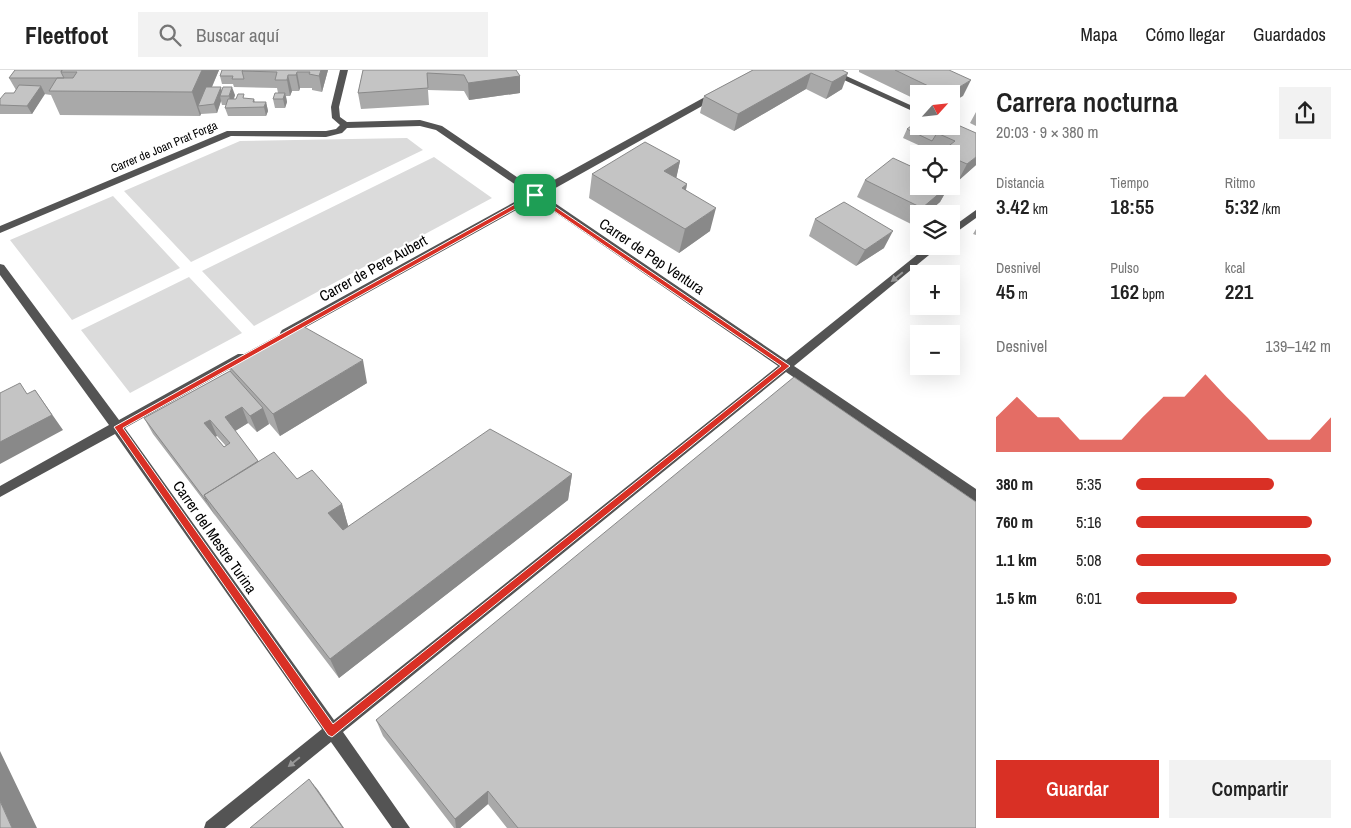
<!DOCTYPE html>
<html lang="es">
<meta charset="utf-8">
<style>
:root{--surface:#fff;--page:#f2f2f2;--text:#222;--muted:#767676;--line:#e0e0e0;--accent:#d93025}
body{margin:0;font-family:"Archivo Narrow",sans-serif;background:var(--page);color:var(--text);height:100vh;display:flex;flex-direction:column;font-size:19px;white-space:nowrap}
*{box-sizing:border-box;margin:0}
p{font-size:16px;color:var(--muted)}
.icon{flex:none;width:28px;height:28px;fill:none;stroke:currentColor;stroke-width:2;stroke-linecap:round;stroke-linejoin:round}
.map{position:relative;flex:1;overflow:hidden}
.side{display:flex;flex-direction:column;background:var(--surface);width:375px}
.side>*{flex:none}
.needle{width:32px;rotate:63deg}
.tools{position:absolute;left:910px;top:15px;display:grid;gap:10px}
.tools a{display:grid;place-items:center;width:50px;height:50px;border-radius:0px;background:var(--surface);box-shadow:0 5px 20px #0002;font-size:25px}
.pin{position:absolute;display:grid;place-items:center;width:42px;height:42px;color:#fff;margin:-21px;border-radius:10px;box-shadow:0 2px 8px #0006}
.round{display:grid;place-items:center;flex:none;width:52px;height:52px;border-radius:0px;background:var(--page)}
.head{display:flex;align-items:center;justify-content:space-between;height:85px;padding:0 20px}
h1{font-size:28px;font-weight:600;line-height:38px}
.stats{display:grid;grid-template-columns:repeat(3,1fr);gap:8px;height:85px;padding:5px 20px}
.stats div{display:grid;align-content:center}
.stats b{font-size:21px;font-weight:600}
.stats small{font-size:14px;font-weight:400}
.stats p{font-size:14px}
.chart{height:140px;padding:10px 20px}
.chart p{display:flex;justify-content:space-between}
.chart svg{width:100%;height:90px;margin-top:5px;fill:var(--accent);opacity:.7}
.primary-button{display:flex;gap:10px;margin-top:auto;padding:10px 20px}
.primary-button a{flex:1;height:58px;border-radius:0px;background:var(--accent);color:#fff;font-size:20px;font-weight:600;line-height:58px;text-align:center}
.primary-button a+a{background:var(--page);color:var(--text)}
ul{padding:0 20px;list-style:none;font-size:16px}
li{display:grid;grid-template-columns:80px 60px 1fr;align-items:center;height:38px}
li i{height:12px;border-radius:6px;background:var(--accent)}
header{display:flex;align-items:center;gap:30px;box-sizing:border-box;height:70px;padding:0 25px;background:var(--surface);border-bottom:1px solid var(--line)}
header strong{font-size:24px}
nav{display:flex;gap:28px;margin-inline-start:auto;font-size:18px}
.search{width:350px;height:45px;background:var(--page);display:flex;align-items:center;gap:12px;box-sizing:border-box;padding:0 18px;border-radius:0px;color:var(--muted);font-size:19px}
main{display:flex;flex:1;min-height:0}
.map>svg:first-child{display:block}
.green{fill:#dbdbdb}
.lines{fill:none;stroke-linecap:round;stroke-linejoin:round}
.minor{fill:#545454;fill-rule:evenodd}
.wall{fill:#a9a9a9;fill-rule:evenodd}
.shaded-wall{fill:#898989}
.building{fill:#c4c4c4;stroke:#898989;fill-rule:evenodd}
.oneway{fill:#989898}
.route{fill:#d93025;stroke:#fff;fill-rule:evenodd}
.labels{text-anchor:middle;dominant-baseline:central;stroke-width:4;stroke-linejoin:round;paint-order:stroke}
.far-street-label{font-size:12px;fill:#000;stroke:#fff}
.street-label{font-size:15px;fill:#000;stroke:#fff}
</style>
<header>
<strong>Fleetfoot</strong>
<div class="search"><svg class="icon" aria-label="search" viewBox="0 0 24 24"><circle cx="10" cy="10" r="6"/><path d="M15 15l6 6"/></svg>Buscar aquí</div>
<nav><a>Mapa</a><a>Cómo llegar</a><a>Guardados</a></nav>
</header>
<main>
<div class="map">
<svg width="976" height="758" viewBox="0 0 976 758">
<rect width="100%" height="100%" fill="#fff"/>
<path class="green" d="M 407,68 L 423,80 L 191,192 L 124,121 L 240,71 Z
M 434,87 L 492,128 L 254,256 L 202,201 Z
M 113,126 L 180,198 L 72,250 L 10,170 Z
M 189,207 L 242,263 L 130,323 L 81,260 Z"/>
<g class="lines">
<path class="minor" d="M 340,0 L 348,0 L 339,37 L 340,47 L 347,52 L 420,50 L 442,56 L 536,120 L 714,22 L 720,22 L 720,26 L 543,125 L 786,290 L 928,176 L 940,176 L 794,296 L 976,419 L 976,432 L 786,302 L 343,662 L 410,758 L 392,758 L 331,672 L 225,758 L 204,758 L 206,752 L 322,659 L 115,364 L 0,427 L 0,416 L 109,355 L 0,205 L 0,194 L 4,195 L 119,350 L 238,284 L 246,284 L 248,287 L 246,290 L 125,358 L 334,650 L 778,296 L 536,129 L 290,266 L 282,266 L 280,263 L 282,260 L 529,124 L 436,60 L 420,56 L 347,58 L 342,63 L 326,67 L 231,66 L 0,163 L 0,156 L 227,61 L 326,61 L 336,59 L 340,55 L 332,48 L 331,37 Z
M 822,0 L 833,0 L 919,39 L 919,44 Z
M 976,140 L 976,148 L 951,166 L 951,158 Z"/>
</g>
<path class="wall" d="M 15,0 L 219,0 L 212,17 L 235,25 L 234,29 L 254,29 L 255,32 L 266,32 L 268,41 L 266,46 L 228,46 L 225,38 L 226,35 L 222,35 L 221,31 L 217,43 L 201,44 L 200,46 L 60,45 L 51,25 L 44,24 L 32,44 L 0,44 L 0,29 L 14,23 L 16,20 L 9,8 Z
M 222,0 L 328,0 L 322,22 L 312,20 L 312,18 L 300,18 L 299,21 L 292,21 L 290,26 L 286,26 L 287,32 L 285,38 L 275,38 L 273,29 L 278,23 L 277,18 L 234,17 L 233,14 L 222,14 L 220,6 Z
M 363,0 L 520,6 L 520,23 L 469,30 L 464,21 L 428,20 L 429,35 L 361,39 L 358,23 Z
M 753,0 L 842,0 L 842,19 L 826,29 L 806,19 L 734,61 L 700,43 L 704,26 Z
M 859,0 L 949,0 L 963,26 L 951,24 L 919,24 L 919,31 L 859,2 Z
M 976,42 L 976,56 L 970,53 Z
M 944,56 L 976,95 L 958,111 L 951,108 L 951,84 L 938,84 L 903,68 L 907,59 L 942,58 Z
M 680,91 L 676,108 L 687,114 L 686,120 L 710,161 L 679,183 L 589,128 L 592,104 Z
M 865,110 L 919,116 L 949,116 L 940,132 L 926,144 L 919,144 L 919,150 L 913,155 L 857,127 Z
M 815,149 L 884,178 L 856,196 L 809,166 Z
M 976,159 L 976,165 L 973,164 Z
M 227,294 L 367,313 L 280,366 L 268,352 L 269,354 L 257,362 L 248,353 L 235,361 L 258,391 L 297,409 L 342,434 L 348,456 L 572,404 L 568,430 L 339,608 L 153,364 L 144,348 L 230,301 ZM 217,366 L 226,376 L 224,377 L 215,367 Z
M 376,650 L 976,758 L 507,758 L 488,734 L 460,758 L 454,758 L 383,666 Z"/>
<path class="shaded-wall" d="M 202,0 L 219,0 L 204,35 L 198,36 L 201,44 L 200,46 L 192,22 Z
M 321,0 L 328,0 L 322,22 L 319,6 Z
M 297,2 L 300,18 L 299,21 L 296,5 Z
M 811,3 L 806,19 L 734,61 L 738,44 Z
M 848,3 L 842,19 L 826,29 L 832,12 Z
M 288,5 L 292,21 L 290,26 L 287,10 Z
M 520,6 L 520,23 L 469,30 L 468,13 Z
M 971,10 L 963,26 L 951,33 L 951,24 L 948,24 Z
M 41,16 L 45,24 L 32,44 L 27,36 Z
M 221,17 L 223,26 L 220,26 L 221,31 L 217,43 L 214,34 Z
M 232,17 L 235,25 L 231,35 L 229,26 Z
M 285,23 L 287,32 L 285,38 L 283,29 Z
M 266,32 L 268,41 L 266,46 L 264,37 Z
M 976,87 L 976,95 L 958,111 L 967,94 Z
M 680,91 L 675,114 L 664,101 Z
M 687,114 L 682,138 L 682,118 Z
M 948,116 L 949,116 L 940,132 L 926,144 L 919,144 L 919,150 L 913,155 L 922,138 Z
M 716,138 L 710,161 L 679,183 L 685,159 Z
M 893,161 L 884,178 L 856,196 L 865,180 Z
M 363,290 L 367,313 L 280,366 L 273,344 Z
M 35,320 L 63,360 L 0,394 L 0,372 Z
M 242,337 L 248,353 L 232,363 L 225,347 Z
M 263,338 L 269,354 L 257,362 L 250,346 Z
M 210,350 L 217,366 L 211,369 L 204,353 Z
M 572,404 L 568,430 L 339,608 L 330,589 Z
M 207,432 L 208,432 L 215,446 Z
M 342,434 L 349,459 L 336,467 L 328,443 Z
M 0,681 L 37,758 L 12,758 L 0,731 Z
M 309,709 L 318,720 L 344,758 L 343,758 Z
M 488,721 L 488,734 L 460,758 L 456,758 L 455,749 Z"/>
<path class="building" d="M 15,0 L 62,0 L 61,2 L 64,8 L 9,8 Z
M 62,0 L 202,0 L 192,22 L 49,21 L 57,8 L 73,8 L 77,2 L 61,2 Z
M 222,0 L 243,0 L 242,1 L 244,9 L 232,9 L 233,6 L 220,6 Z
M 243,0 L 321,0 L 319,6 L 309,4 L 310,2 L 297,2 L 296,5 L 288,5 L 287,10 L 275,10 L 277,2 L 242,1 Z
M 363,0 L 516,0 L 520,6 L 468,13 L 464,5 L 427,3 L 428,18 L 358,23 Z
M 753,0 L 842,0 L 848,3 L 832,12 L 811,3 L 738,44 L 704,26 Z
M 895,0 L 949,0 L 971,10 L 948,24 L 945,24 Z
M 19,15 L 41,16 L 27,36 L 0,35 L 0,29 L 5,23 L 14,23 Z
M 206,17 L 221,17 L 214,34 L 198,36 Z
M 223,17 L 232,17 L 229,26 L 220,26 Z
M 275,23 L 285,23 L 283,29 L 273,29 Z
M 238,24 L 244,24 L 243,28 L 254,29 L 253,32 L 266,32 L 264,37 L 225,38 L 228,29 L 236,29 Z
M 919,50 L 919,56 L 939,56 L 942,58 L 937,63 L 932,71 L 907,59 Z
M 951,52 L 976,63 L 976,87 L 967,94 L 951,87 L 951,84 L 944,84 L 941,82 L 955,71 L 937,63 L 944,56 L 951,56 Z
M 645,72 L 680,91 L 664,101 L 687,114 L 682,118 L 716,138 L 685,159 L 592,104 Z
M 893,88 L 919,100 L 919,116 L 948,116 L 922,138 L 865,110 Z
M 844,132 L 893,161 L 865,180 L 815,149 Z
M 299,254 L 363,290 L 273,344 L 227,294 Z
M 230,301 L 263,338 L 250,346 L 242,337 L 225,347 L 258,391 L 204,425 L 207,432 L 144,348 ZM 210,350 L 230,373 L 224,377 L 204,353 Z
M 794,307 L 976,432 L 976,758 L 518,758 L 488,721 L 455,749 L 376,650 Z
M 20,313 L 27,324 L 35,320 L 52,345 L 0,372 L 0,323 Z
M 490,359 L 572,404 L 330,589 L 204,425 L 274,382 L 297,409 L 312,400 L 342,434 L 328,443 L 343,460 Z
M 309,709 L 343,758 L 250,758 Z
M 0,731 L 12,758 L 0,758 Z"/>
<defs><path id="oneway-solid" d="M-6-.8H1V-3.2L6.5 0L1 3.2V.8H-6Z" transform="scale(1.25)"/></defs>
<g class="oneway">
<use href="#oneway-solid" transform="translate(897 207) rotate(141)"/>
<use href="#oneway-solid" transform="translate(294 692) rotate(141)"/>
</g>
<path class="route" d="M 535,123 L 790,296 L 332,667 L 328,665 L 114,357 ZM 535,128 L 781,296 L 333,654 L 123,358 Z"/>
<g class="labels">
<g class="far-street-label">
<text transform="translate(164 77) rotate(-23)">Carrer de Joan Prat Forga</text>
</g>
<g class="street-label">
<text transform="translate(652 186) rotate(34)">Carrer de Pep Ventura</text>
<text transform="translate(373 198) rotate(-29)">Carrer de Pere Aubert</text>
<text transform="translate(215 467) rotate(55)">Carrer del Mestre Turina</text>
</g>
</g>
</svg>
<div class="tools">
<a><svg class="needle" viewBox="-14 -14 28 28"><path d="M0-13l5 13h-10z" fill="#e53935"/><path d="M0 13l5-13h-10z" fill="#767676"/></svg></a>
<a><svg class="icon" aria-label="locate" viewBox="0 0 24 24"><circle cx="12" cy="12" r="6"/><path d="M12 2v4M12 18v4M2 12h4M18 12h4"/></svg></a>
<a><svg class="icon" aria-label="layers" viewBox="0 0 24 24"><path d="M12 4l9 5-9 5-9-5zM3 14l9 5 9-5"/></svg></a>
<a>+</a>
<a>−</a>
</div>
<div class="pin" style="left:535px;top:125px;background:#1e9e55"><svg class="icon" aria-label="arrive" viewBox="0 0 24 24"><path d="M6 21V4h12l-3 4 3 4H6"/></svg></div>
</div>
<section class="side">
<div class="head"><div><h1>Carrera nocturna</h1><p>20:03 · 9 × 380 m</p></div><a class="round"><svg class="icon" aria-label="share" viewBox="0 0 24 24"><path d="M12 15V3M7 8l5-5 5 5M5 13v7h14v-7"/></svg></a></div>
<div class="stats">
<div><p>Distancia</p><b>3.42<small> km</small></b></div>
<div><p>Tiempo</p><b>18:55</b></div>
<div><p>Ritmo</p><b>5:32<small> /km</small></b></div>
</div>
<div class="stats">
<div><p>Desnivel</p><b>45<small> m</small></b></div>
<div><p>Pulso</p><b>162<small> bpm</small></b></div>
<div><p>kcal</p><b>221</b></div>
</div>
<div class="chart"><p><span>Desnivel</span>139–142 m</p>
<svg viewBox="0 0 160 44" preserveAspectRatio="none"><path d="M0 44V27L10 17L20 27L30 27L40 38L50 38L60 38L70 27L80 17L90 17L100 6L110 17L120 27L130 38L140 38L150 38L160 27V44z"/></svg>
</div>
<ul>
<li><b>380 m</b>5:35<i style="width:71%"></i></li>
<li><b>760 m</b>5:16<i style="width:90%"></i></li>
<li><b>1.1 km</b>5:08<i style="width:100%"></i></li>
<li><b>1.5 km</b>6:01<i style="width:52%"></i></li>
</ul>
<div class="primary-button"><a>Guardar</a><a>Compartir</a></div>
</section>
</main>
